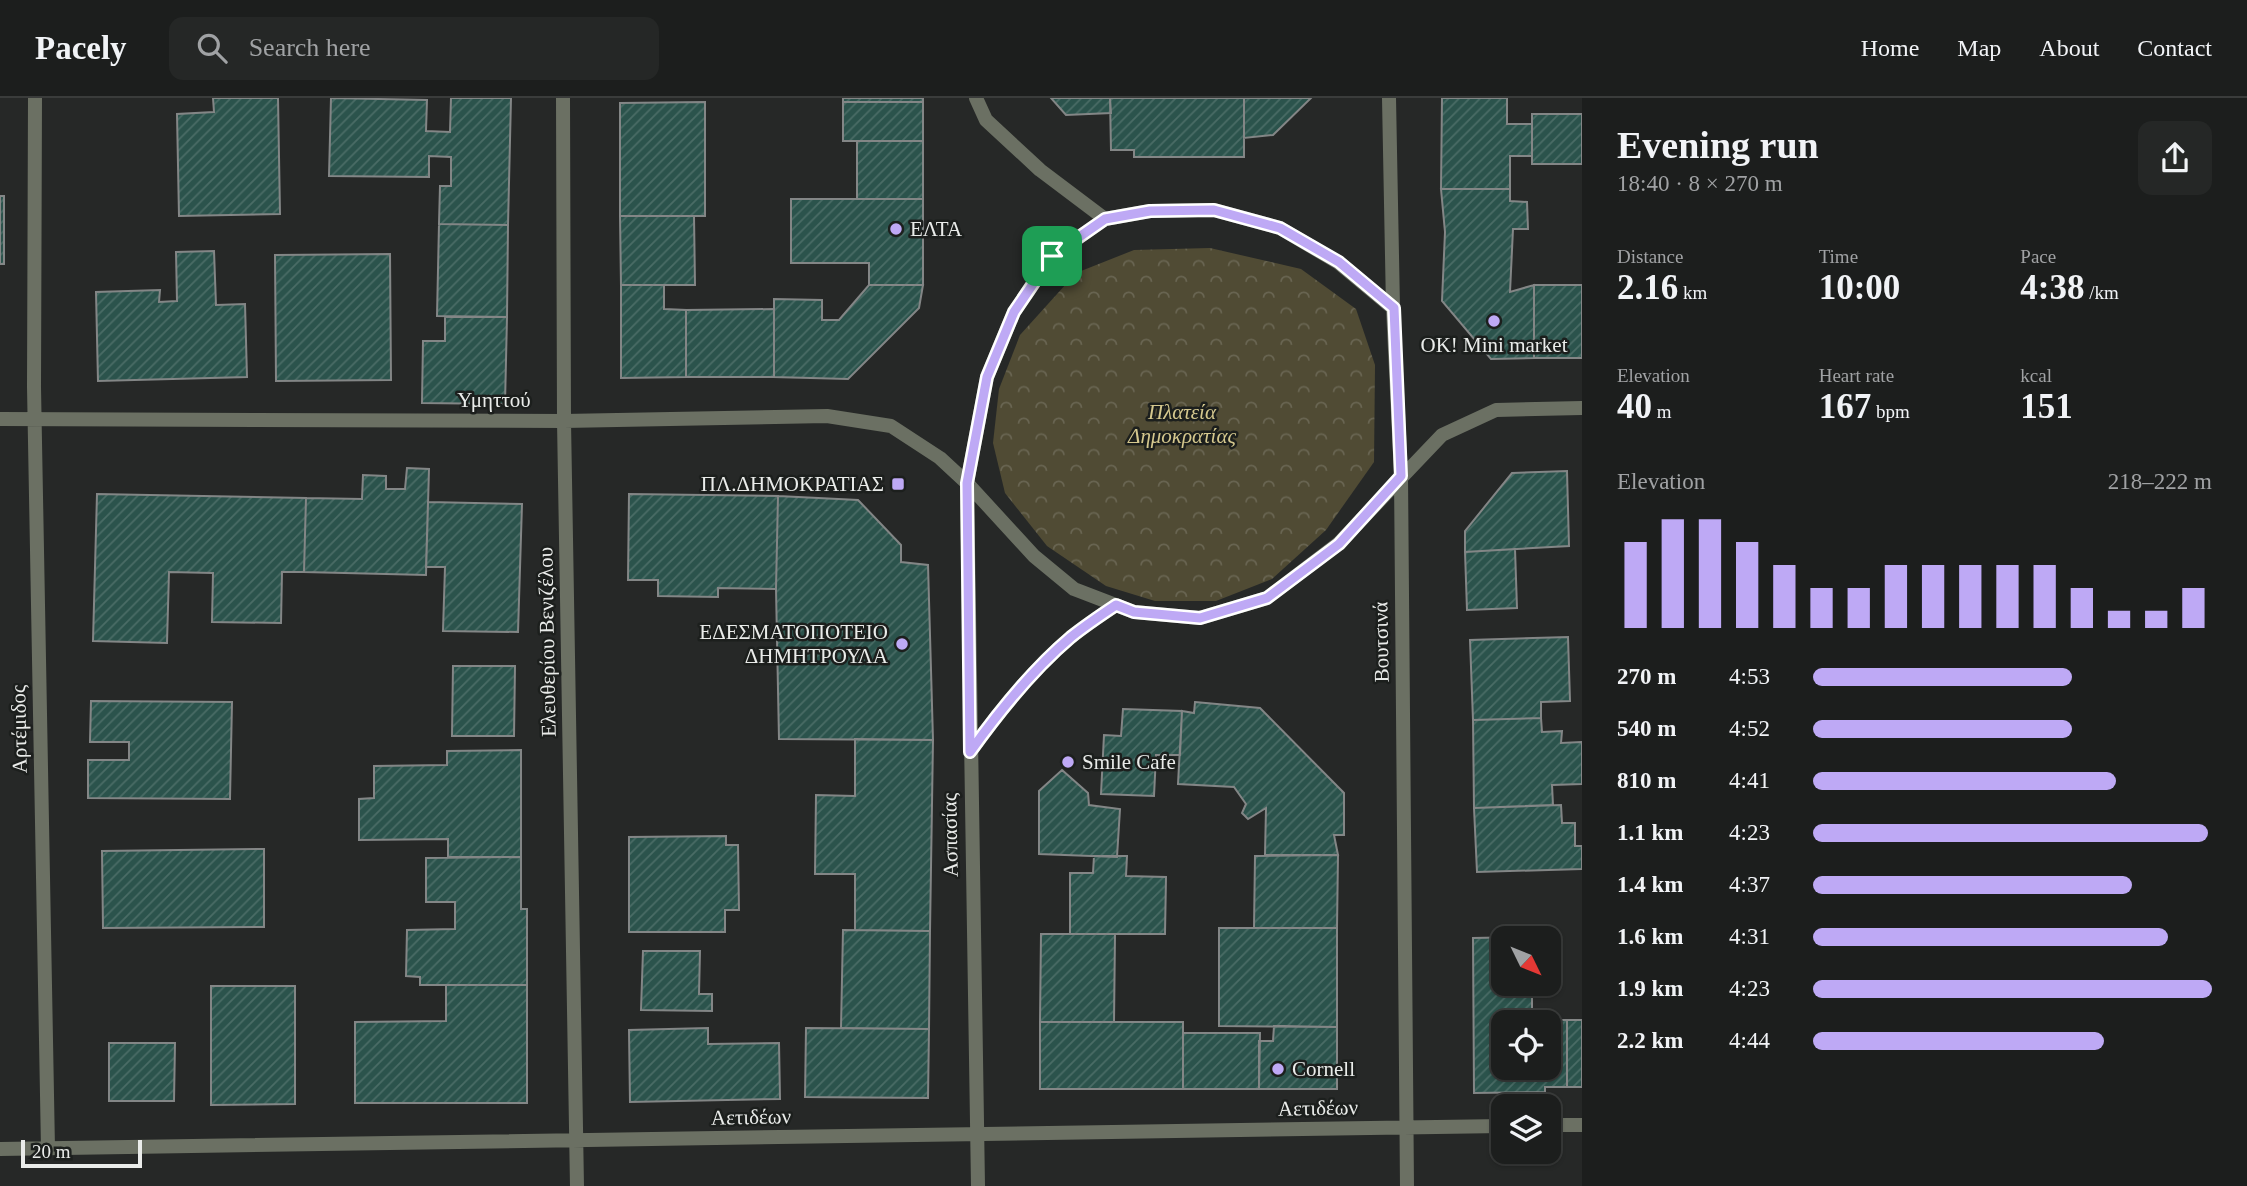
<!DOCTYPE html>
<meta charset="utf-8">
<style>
:root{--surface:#1c1e1d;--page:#252726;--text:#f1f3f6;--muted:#a0a2a4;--line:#3a3c3b;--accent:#bea9f5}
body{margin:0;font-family:"Times New Roman",serif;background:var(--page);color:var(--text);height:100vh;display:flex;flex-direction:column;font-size:26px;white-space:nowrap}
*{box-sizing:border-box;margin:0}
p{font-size:23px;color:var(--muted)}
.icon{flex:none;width:38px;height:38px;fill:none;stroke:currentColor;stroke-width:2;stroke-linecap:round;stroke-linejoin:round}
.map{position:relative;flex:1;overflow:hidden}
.drawer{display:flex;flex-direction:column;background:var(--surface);width:665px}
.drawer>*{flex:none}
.needle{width:46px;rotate:133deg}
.tools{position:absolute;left:1491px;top:828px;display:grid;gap:14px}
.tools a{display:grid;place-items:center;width:70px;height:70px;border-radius:14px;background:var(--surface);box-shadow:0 2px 5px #0004,0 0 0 2px var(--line);font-size:35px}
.scale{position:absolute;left:21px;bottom:18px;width:121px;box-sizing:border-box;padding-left:7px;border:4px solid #eaecea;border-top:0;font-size:19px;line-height:24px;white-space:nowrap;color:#eaecea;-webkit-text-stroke:5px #1c1f1d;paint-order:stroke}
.pin{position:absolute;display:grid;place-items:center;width:60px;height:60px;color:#fff;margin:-30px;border-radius:14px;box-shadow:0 4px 10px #0006}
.round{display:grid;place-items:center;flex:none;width:74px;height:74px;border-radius:14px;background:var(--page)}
.overview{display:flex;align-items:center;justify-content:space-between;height:119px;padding:0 35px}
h1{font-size:38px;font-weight:800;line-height:52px}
.stats{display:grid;grid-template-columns:repeat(3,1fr);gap:10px;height:119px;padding:7px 35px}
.stats div{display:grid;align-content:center}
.stats b{font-size:35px;font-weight:800}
.stats small{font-size:19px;font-weight:400}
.stats p{font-size:19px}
.chart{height:196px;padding:14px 35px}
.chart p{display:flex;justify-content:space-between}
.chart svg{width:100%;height:126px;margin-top:7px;stroke:var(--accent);stroke-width:6}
ul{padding:0 35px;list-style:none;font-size:23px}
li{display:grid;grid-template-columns:112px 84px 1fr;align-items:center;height:52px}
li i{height:18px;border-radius:9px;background:var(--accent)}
header{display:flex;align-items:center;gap:42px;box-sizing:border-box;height:98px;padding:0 35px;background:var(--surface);border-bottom:2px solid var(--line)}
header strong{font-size:33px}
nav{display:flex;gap:38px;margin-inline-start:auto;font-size:24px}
.search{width:490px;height:63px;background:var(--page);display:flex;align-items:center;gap:18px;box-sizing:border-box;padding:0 24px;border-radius:14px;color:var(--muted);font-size:26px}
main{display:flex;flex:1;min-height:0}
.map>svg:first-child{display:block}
.park{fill:url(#park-crowns)}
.building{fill:url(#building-hatch);stroke:#838686;stroke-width:2;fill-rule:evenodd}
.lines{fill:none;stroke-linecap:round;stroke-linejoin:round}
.service{stroke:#6b7063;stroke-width:14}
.minor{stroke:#6b7063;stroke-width:14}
.route-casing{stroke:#fff;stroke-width:14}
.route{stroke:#bea9f5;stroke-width:9}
.poi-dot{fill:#bea9f5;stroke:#1c1f1d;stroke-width:2.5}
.labels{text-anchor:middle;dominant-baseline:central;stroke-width:5;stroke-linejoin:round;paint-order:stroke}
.poi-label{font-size:21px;fill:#eaecea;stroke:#1c1f1d;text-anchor:start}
.street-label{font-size:21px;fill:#eaecea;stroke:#1c1f1d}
.park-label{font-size:21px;font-style:italic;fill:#d5c88e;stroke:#1c1f1d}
</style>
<header>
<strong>Pacely</strong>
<div class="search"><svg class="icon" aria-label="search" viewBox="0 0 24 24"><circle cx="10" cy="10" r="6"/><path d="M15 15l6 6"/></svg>Search here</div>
<nav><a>Home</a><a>Map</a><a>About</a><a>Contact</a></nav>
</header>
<main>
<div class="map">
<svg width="1582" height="1088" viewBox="0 0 1582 1088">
<defs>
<pattern id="park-crowns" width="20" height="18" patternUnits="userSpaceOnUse" patternTransform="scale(1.75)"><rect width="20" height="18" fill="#504b34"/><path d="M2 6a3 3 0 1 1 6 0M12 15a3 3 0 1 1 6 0" fill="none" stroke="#696552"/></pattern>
<pattern id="building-hatch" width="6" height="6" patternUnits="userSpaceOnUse" patternTransform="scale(1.75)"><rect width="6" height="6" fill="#2b534c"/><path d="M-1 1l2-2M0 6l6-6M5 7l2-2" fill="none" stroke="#4a6c66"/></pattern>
</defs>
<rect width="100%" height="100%" fill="#262827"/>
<path class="park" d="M 1210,150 L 1301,171 L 1356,211 L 1375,267 L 1374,364 L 1326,432 L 1272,481 L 1216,503 L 1155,503 L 1106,488 L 1047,448 L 1005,395 L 993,345 L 999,291 L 1020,237 L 1076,175 L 1134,152 Z"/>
<path class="building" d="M 213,0 L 278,0 L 280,116 L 179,118 L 177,16 L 214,14 Z
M 331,0 L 427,2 L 426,33 L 450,34 L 451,0 L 511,0 L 508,127 L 439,126 L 440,88 L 451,88 L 451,59 L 429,58 L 429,79 L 329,78 Z
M 843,0 L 923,0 L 923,4 L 843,4 Z
M 1051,0 L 1110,0 L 1111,15 L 1066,17 Z
M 1110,0 L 1244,0 L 1244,59 L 1134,59 L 1134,52 L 1111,52 Z
M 1244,0 L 1311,0 L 1273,37 L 1244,40 Z
M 1442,0 L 1507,0 L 1507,26 L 1532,26 L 1532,58 L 1510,58 L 1510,91 L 1441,91 Z
M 705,4 L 705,118 L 620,118 L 620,5 Z
M 843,4 L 923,4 L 923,43 L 843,43 Z
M 1532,16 L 1582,16 L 1582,66 L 1532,66 Z
M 857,43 L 923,43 L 923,101 L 857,101 Z
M 1441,91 L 1510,91 L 1510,103 L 1527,104 L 1528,131 L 1513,131 L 1510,194 L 1534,187 L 1534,260 L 1491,261 L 1442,203 L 1445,134 Z
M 0,98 L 4,98 L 4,166 L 0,166 Z
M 791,101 L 923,101 L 923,187 L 869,187 L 869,165 L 791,165 Z
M 620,118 L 694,118 L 695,187 L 621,187 Z
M 439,126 L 508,127 L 507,219 L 437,218 Z
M 214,153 L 216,207 L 245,206 L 247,279 L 98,283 L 96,194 L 160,192 L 159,204 L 177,203 L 176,154 Z
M 390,156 L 391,282 L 276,283 L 275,157 Z
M 621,187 L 664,187 L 664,211 L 686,212 L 686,279 L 621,280 Z
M 869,187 L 923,187 L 919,210 L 848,281 L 774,279 L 774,201 L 822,202 L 822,222 L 839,222 Z
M 1534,187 L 1582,187 L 1582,260 L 1534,260 Z
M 774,211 L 774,279 L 686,279 L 686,212 Z
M 445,219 L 507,219 L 505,306 L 422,305 L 423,243 L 445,243 Z
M 407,370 L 429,371 L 426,477 L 304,474 L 306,400 L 362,401 L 363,377 L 386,378 L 386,391 L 405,391 Z
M 1567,373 L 1569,448 L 1465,454 L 1465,433 L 1512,375 Z
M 97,396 L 306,400 L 304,474 L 282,474 L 281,525 L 212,524 L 213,475 L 169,474 L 167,545 L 93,543 Z
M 629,396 L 778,398 L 776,491 L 718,490 L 718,499 L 658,498 L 658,482 L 628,482 Z
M 778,398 L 858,402 L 901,447 L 901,464 L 928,467 L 933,642 L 779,641 L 776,491 Z
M 428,404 L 522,406 L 518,534 L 443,533 L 445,469 L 426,469 Z
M 1515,451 L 1517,510 L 1467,512 L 1465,454 Z
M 1568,539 L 1570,603 L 1541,604 L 1541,620 L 1473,622 L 1470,542 Z
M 453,568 L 515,568 L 514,638 L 452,638 Z
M 91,603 L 232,604 L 230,701 L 88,700 L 88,662 L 129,662 L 129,644 L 90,644 Z
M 1195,604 L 1260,610 L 1344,695 L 1344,737 L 1334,737 L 1338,757 L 1265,757 L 1266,710 L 1248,721 L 1242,715 L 1246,706 L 1234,689 L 1178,686 L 1182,613 L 1194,615 Z
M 1123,611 L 1182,613 L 1180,657 L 1156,657 L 1154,698 L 1101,696 L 1104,637 L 1121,638 Z
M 1541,620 L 1542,634 L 1562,633 L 1561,645 L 1582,644 L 1582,686 L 1552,687 L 1553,707 L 1474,710 L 1473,622 Z
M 855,641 L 933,642 L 930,833 L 855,832 L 855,776 L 815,776 L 816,697 L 855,698 Z
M 521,652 L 521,759 L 448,759 L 448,741 L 359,742 L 359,701 L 374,700 L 374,668 L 447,667 L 447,653 Z
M 1062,672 L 1088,695 L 1089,707 L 1120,711 L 1117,759 L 1039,756 L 1039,693 Z
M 1561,707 L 1562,725 L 1575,725 L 1575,748 L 1582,748 L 1582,771 L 1477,774 L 1474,710 Z
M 726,738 L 726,747 L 738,747 L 739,812 L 725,812 L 725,834 L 629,834 L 629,739 Z
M 264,751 L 264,829 L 103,830 L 102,753 Z
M 1338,757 L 1337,830 L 1254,830 L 1255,758 Z
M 1094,758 L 1127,758 L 1126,778 L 1166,779 L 1165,836 L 1070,836 L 1070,775 L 1093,775 Z
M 521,759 L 521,811 L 527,811 L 527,887 L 420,887 L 420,879 L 406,878 L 407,832 L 455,831 L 455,804 L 426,804 L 426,760 Z
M 1219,830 L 1337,830 L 1337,929 L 1219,928 Z
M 843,832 L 930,833 L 929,931 L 841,930 Z
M 1041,836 L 1115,836 L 1114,924 L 1040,924 Z
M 1532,839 L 1503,840 L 1503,886 L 1532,886 L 1532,922 L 1567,922 L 1567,989 L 1545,989 L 1545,994 L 1474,995 L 1473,840 ZM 1503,924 L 1549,924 L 1549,970 L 1503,970 Z
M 643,853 L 700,853 L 699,896 L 712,896 L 712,913 L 641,912 Z
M 446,887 L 527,887 L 527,1005 L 355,1005 L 355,924 L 446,923 Z
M 211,888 L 295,888 L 295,1006 L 211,1007 Z
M 1567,922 L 1582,922 L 1582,989 L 1567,989 Z
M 1040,924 L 1183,924 L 1183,991 L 1040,991 Z
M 1274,928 L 1337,929 L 1337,991 L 1259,991 L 1259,943 L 1273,943 Z
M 708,930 L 708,946 L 779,945 L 780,1001 L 630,1004 L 629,932 Z
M 806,930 L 929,931 L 928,1000 L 805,999 Z
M 1183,935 L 1260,935 L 1259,991 L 1183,991 Z
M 109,945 L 175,945 L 174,1003 L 109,1003 Z"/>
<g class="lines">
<path class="service" d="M 976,0 L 986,22 L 1040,72 L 1105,121
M 967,385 L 987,279 L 1014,214 L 1052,158 L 1105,121 L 1150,113 L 1214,112 L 1280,130 L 1339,165 L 1393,210
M 970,654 C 1000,612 1032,572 1071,539 C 1086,527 1101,517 1116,507"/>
<path class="minor" d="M 35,0 L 34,289 L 48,1051
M 563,0 L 564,323 L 577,1088
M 1389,0 L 1393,210 L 1401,378 L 1407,1088
M 0,321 L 564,323 L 827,318 L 891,328 L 940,360 L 967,385 L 1034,458 L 1074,491 L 1134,514 L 1200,520 L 1267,500 L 1339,445 L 1442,337 L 1496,312 L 1582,310
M 967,385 L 978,1088
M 1549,1027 L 1582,1027
M 0,1051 L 1503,1028"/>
</g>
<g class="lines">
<g class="route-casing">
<path id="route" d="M 1214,112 L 1280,130 L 1339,164 L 1394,210 L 1401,378 L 1339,446 L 1267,500 L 1200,520 L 1134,514 L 1116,507 C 1101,517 1086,527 1071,539 C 1032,572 1000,612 970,654 L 967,385 L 987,279 L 1014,214 L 1052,158 L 1105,121 L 1150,113 Z"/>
</g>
<use href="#route" class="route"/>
</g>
<g class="poi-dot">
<circle cx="896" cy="131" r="7"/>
<circle cx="1494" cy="223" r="7"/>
<rect x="891" y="379" width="14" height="14" rx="3.5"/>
<circle cx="902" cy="546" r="7"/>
<circle cx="1068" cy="664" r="7"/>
<circle cx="1278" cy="971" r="7"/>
</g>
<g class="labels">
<g class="poi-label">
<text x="910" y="131">ΕΛΤΑ</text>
<text x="1494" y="247" text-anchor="middle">OK! Mini market</text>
<text x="884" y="386" text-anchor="end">ΠΛ.ΔΗΜΟΚΡΑΤΙΑΣ</text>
<text x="888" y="534" text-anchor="end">ΕΔΕΣΜΑΤΟΠΟΤΕΙΟ<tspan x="888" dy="24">ΔΗΜΗΤΡΟΥΛΑ</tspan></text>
<text x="1082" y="664">Smile Cafe</text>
<text x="1292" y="971">Cornell</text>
</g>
<g class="street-label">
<text x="494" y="302">Υμηττού</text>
<text transform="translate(547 544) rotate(-91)">Ελευθερίου Βενιζέλου</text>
<text transform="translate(1381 544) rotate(-91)">Βουτσινά</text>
<text transform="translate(19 631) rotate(-91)">Αρτέμιδος</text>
<text transform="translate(950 737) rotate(-91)">Ασπασίας</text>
<text transform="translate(1318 1010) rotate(-1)">Αετιδέων</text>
<text transform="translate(751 1019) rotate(-1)">Αετιδέων</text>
</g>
<g class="park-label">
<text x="1182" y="314">Πλατεία<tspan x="1182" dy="24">Δημοκρατίας</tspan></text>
</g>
</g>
</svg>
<div class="tools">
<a><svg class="needle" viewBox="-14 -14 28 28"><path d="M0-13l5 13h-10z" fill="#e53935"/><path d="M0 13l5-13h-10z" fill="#a0a2a4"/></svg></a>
<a><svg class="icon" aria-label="locate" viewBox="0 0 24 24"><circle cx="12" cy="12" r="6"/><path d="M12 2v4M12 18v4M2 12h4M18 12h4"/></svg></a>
<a><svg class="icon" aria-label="layers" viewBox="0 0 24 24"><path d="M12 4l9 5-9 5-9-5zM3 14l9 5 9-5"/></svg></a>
</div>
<div class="scale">20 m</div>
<div class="pin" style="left:1052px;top:158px;background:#1e9e55"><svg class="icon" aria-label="arrive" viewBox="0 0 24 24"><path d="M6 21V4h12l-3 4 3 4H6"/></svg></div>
</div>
<section class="drawer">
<div class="overview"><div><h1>Evening run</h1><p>18:40 · 8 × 270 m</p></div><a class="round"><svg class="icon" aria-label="share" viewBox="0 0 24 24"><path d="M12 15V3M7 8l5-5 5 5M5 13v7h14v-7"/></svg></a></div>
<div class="stats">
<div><p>Distance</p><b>2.16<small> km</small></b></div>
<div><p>Time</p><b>10:00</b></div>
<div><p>Pace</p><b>4:38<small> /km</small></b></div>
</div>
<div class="stats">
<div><p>Elevation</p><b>40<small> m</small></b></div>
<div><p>Heart rate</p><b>167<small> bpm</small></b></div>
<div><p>kcal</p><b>151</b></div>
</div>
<div class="chart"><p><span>Elevation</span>218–222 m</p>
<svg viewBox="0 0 160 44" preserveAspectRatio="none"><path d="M5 44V14M15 44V6M25 44V6M35 44V14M45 44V22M55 44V30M65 44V30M75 44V22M85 44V22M95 44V22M105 44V22M115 44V22M125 44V30M135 44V38M145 44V38M155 44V30"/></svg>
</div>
<ul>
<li><b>270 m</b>4:53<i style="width:65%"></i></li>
<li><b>540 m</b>4:52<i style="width:65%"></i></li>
<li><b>810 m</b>4:41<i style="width:76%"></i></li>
<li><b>1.1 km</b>4:23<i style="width:99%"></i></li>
<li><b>1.4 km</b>4:37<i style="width:80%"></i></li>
<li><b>1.6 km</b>4:31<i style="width:89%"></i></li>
<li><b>1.9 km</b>4:23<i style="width:100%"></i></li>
<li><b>2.2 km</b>4:44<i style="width:73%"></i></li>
</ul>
</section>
</main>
